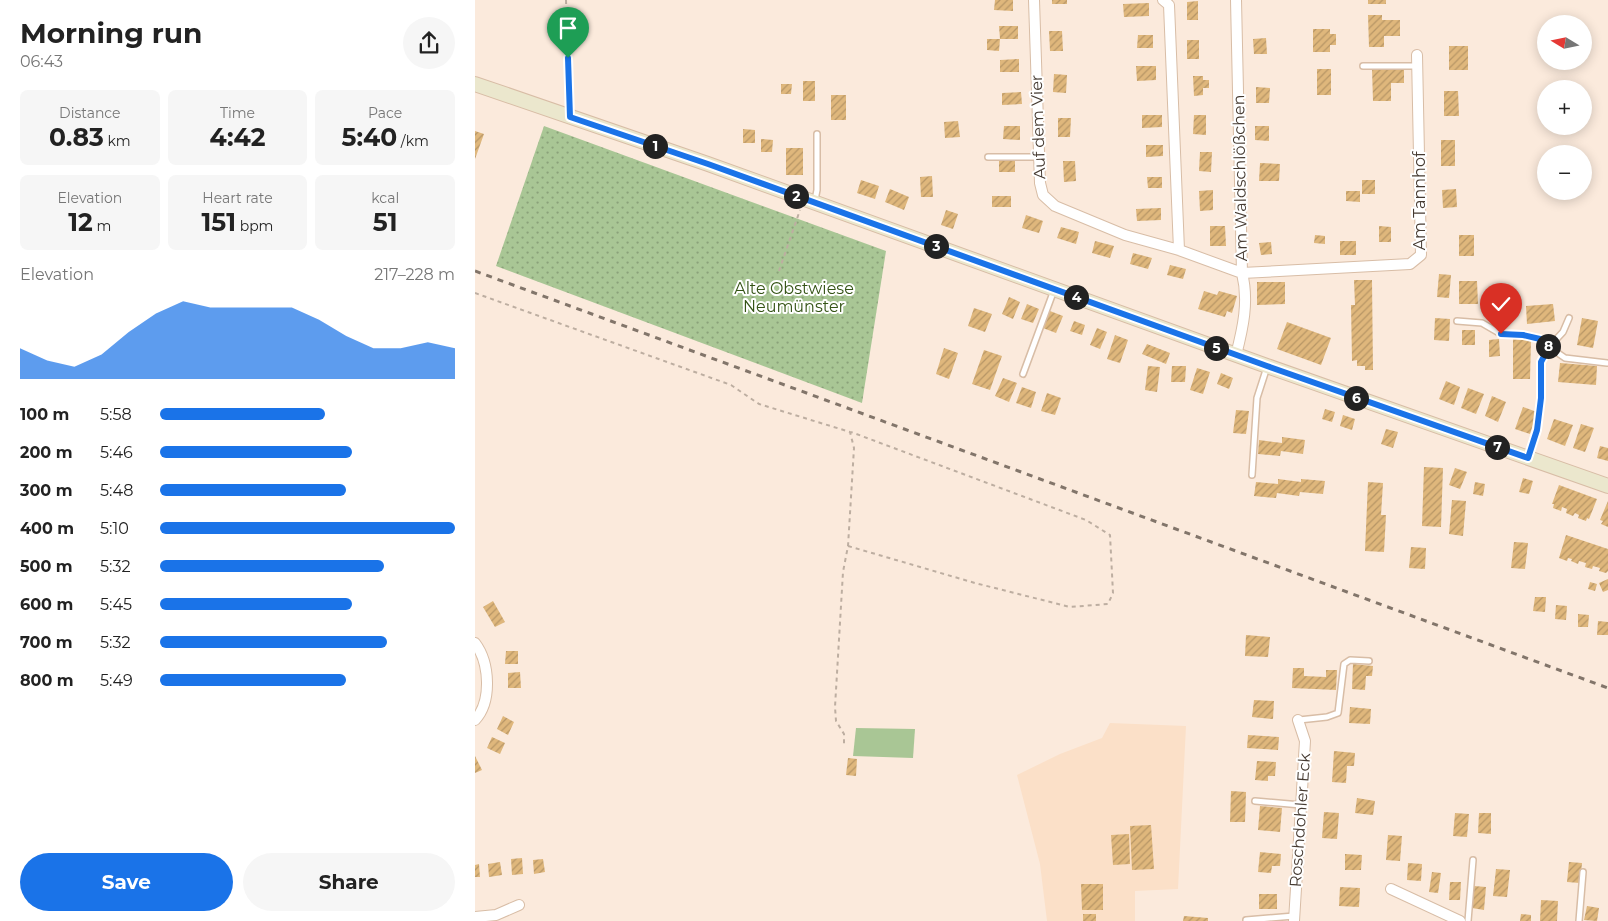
<!DOCTYPE html>
<meta charset="utf-8">
<style>
:root{--surface:#fff;--page:#f6f6f6;--text:#222;--muted:#767676;--accent:#1a73e8}
body{margin:0;font-family:Montserrat,sans-serif;background:var(--page);color:var(--text);height:100vh;display:flex;flex-direction:column;font-size:19px;white-space:nowrap}
*{box-sizing:border-box;margin:0}
p{font-size:16px;color:var(--muted)}
.icon{flex:none;width:28px;height:28px;fill:none;stroke:currentColor;stroke-width:2;stroke-linecap:round;stroke-linejoin:round}
.map{position:relative;flex:1;overflow:hidden}
.sheet{display:flex;flex-direction:column;background:var(--surface);width:475px}
.sheet>*{flex:none}
.needle{width:32px;rotate:280deg}
.fabs{position:absolute;left:1062px;top:15px;display:grid;gap:10px}
.fabs a{display:grid;place-items:center;width:55px;height:55px;border-radius:50%;background:var(--surface);box-shadow:0 2px 12px #0003;font-size:25px}
.pin{position:absolute;display:grid;place-items:center;width:42px;height:42px;color:#fff;margin:-51px -21px;border-radius:50% 50% 50% 0;rotate:-45deg;box-shadow:0 0 5px #0007}
.pin .icon{rotate:45deg}
.km{position:absolute;width:25px;height:25px;margin:-12px;border-radius:50%;background:#222;color:#fff;font-size:14px;line-height:25px;text-align:center}
.round{display:grid;place-items:center;flex:none;width:52px;height:52px;border-radius:26px;background:var(--page)}
.summary{display:flex;align-items:center;justify-content:space-between;height:85px;padding:0 20px}
h1{font-size:28px;font-weight:700;line-height:38px}
.figures{display:grid;grid-template-columns:repeat(3,1fr);gap:8px;height:85px;padding:5px 20px}
.figures div{display:grid;align-content:center;border-radius:8px;background:var(--page);text-align:center}
.figures b{font-size:25px;font-weight:700}
.figures small{font-size:14px;font-weight:400}
.figures p{font-size:14px}
.chart{height:140px;padding:10px 20px}
.chart p{display:flex;justify-content:space-between}
.chart svg{width:100%;height:90px;margin-top:5px;fill:var(--accent);opacity:.7}
.cta{display:flex;gap:10px;margin-top:auto;padding:10px 20px}
.cta a{flex:1;height:58px;border-radius:30px;background:var(--accent);color:#fff;font-size:20px;font-weight:700;line-height:58px;text-align:center}
.cta a+a{background:var(--page);color:var(--text)}
ul{padding:0 20px;list-style:none;font-size:16px}
li{display:grid;grid-template-columns:80px 60px 1fr;align-items:center;height:38px}
li i{height:12px;border-radius:6px;background:var(--accent)}
main{display:flex;flex:1;min-height:0}
.map>svg:first-child{display:block}
.built{fill:#fbe0c8}
.green{fill:url(#green-dots)}
.pitch{fill:#a9c695}
.building{fill:url(#building-hatch)}
.lines{fill:none;stroke-linecap:round;stroke-linejoin:round}
.lane-casing{stroke:#d8bda6;stroke-width:8}
.street-casing{stroke:#d8bda6;stroke-width:12}
.secondary-casing{stroke:#d8bda6;stroke-width:16}
.path{stroke:#bdaea1;stroke-width:2;stroke-dasharray:4 4;stroke-linecap:butt}
.lane{stroke:#fff;stroke-width:5}
.street{stroke:#fff;stroke-width:10}
.secondary{stroke:#ebe7cd;stroke-width:14}
.rail{stroke:#82756a;stroke-width:3;stroke-dasharray:6 6;stroke-linecap:butt}
.route-casing{stroke:#fff;stroke-width:10}
.route{stroke:#1a73e8;stroke-width:6}
.labels{text-anchor:middle;dominant-baseline:central;stroke-width:4;stroke-linejoin:round;paint-order:stroke}
.street-label{font-size:16px;fill:#453a31;stroke:#fff}
.park-label{font-size:16px;fill:#345315;stroke:#fff}
</style>
<main>
<section class="sheet">
<div class="summary"><div><h1>Morning run</h1><p>06:43</p></div><a class="round"><svg class="icon" aria-label="share" viewBox="0 0 24 24"><path d="M12 15V3M7 8l5-5 5 5M5 13v7h14v-7"/></svg></a></div>
<div class="figures">
<div><p>Distance</p><b>0.83<small> km</small></b></div>
<div><p>Time</p><b>4:42</b></div>
<div><p>Pace</p><b>5:40<small> /km</small></b></div>
</div>
<div class="figures">
<div><p>Elevation</p><b>12<small> m</small></b></div>
<div><p>Heart rate</p><b>151<small> bpm</small></b></div>
<div><p>kcal</p><b>51</b></div>
</div>
<div class="chart"><p><span>Elevation</span>217–228 m</p>
<svg viewBox="0 0 160 44" preserveAspectRatio="none"><path d="M0 44V29L10 35L20 38L30 32L40 21L50 12L60 6L70 9L80 9L90 9L100 9L110 15L120 23L130 29L140 29L150 26L160 29V44z"/></svg>
</div>
<ul>
<li><b>100 m</b>5:58<i style="width:56%"></i></li>
<li><b>200 m</b>5:46<i style="width:65%"></i></li>
<li><b>300 m</b>5:48<i style="width:63%"></i></li>
<li><b>400 m</b>5:10<i style="width:100%"></i></li>
<li><b>500 m</b>5:32<i style="width:76%"></i></li>
<li><b>600 m</b>5:45<i style="width:65%"></i></li>
<li><b>700 m</b>5:32<i style="width:77%"></i></li>
<li><b>800 m</b>5:49<i style="width:63%"></i></li>
</ul>
<div class="cta"><a>Save</a><a>Share</a></div>
</section>
<div class="map">
<svg width="1133" height="921" viewBox="0 0 1133 921">
<defs>
<pattern id="green-dots" width="8" height="8" patternUnits="userSpaceOnUse" patternTransform="scale(1.25)"><rect width="8" height="8" fill="#a9c695"/><path d="M2 2h.1M6 6h.1" fill="none" stroke="#8ba27a" stroke-width="1.8" stroke-linecap="round"/></pattern>
<pattern id="building-hatch" width="6" height="6" patternUnits="userSpaceOnUse" patternTransform="scale(1.25)"><rect width="6" height="6" fill="#dfb77c"/><path d="M-1 1l2-2M0 6l6-6M5 7l2-2" fill="none" stroke="#b79666"/></pattern>
</defs>
<rect width="100%" height="100%" fill="#fbeadc"/>
<path class="built" d="M 635,723 L 711,726 L 703,889 L 660,891 L 660,921 L 572,921 L 565,864 L 542,775 L 585,754 L 627,738 Z"/>
<path class="green" d="M 69,126 L 411,251 L 387,403 L 21,266 Z"/>
<path class="pitch" d="M 381,728 L 440,729 L 438,758 L 378,756 Z"/>
<path class="building" d="M 520,0 L 538,0 L 538,11 L 519,10 Z
M 577,0 L 592,0 L 592,4 L 577,4 Z
M 893,0 L 911,0 L 911,4 L 893,4 Z
M 723,1 L 723,20 L 712,20 L 712,2 Z
M 674,3 L 674,16 L 649,17 L 648,4 Z
M 893,15 L 907,15 L 907,20 L 925,20 L 925,36 L 909,36 L 909,47 L 894,47 Z
M 524,26 L 543,26 L 543,39 L 525,39 Z
M 838,29 L 855,29 L 855,34 L 861,34 L 861,45 L 855,45 L 855,52 L 838,52 Z
M 574,31 L 587,31 L 588,51 L 575,51 Z
M 663,35 L 678,35 L 678,48 L 662,48 Z
M 791,38 L 792,54 L 779,54 L 778,39 Z
M 512,39 L 525,39 L 524,51 L 512,50 Z
M 712,40 L 724,40 L 724,59 L 712,59 Z
M 974,46 L 993,46 L 993,70 L 974,70 Z
M 544,59 L 544,72 L 525,72 L 525,60 Z
M 661,66 L 681,66 L 681,80 L 662,81 Z
M 842,69 L 856,69 L 856,95 L 842,95 Z
M 897,69 L 929,69 L 929,83 L 916,83 L 916,101 L 898,101 Z
M 579,74 L 592,75 L 591,93 L 578,92 Z
M 718,76 L 728,76 L 728,80 L 734,80 L 734,88 L 728,88 L 728,95 L 719,96 Z
M 328,81 L 340,81 L 340,101 L 328,101 Z
M 306,84 L 317,84 L 316,94 L 306,94 Z
M 781,87 L 795,88 L 794,103 L 781,103 Z
M 969,91 L 983,91 L 984,116 L 969,116 Z
M 546,92 L 547,104 L 527,105 L 527,93 Z
M 356,95 L 371,95 L 371,120 L 356,120 Z
M 667,115 L 687,115 L 687,127 L 667,128 Z
M 719,115 L 731,115 L 731,135 L 718,134 Z
M 583,118 L 596,118 L 595,137 L 583,137 Z
M 483,121 L 485,137 L 470,138 L 469,122 Z
M 529,126 L 545,126 L 545,140 L 528,139 Z
M 780,126 L 794,126 L 794,141 L 780,140 Z
M 268,129 L 280,130 L 280,143 L 268,143 Z
M 0,131 L 9,134 L 0,159 Z
M 286,139 L 298,140 L 297,152 L 286,152 Z
M 966,140 L 980,140 L 980,166 L 966,166 Z
M 671,145 L 688,145 L 688,156 L 671,157 Z
M 311,148 L 328,148 L 328,175 L 311,175 Z
M 725,152 L 737,152 L 736,172 L 724,171 Z
M 524,159 L 540,159 L 540,172 L 524,172 Z
M 588,161 L 600,161 L 601,181 L 589,182 Z
M 785,163 L 805,164 L 804,181 L 784,181 Z
M 457,176 L 458,197 L 446,197 L 445,177 Z
M 672,177 L 687,177 L 687,188 L 673,188 Z
M 386,180 L 404,186 L 400,199 L 382,193 Z
M 887,180 L 900,180 L 900,194 L 887,194 Z
M 415,189 L 434,197 L 429,210 L 410,202 Z
M 981,189 L 982,207 L 968,208 L 967,190 Z
M 738,190 L 738,210 L 725,211 L 724,191 Z
M 871,191 L 885,191 L 885,202 L 871,201 Z
M 517,196 L 536,196 L 536,207 L 517,207 Z
M 686,208 L 686,220 L 662,221 L 661,209 Z
M 471,210 L 483,214 L 478,229 L 466,225 Z
M 551,215 L 568,221 L 564,233 L 547,228 Z
M 735,226 L 750,226 L 751,246 L 735,246 Z
M 904,226 L 916,227 L 916,242 L 904,242 Z
M 586,227 L 604,232 L 601,244 L 582,238 Z
M 840,235 L 850,236 L 850,244 L 839,243 Z
M 984,235 L 999,235 L 999,256 L 984,256 Z
M 620,241 L 639,246 L 635,258 L 617,253 Z
M 865,241 L 881,241 L 881,255 L 865,255 Z
M 796,242 L 797,254 L 786,255 L 784,243 Z
M 658,253 L 677,258 L 673,269 L 655,264 Z
M 695,265 L 711,269 L 708,279 L 692,275 Z
M 964,274 L 976,275 L 974,298 L 962,297 Z
M 879,280 L 897,280 L 898,370 L 890,370 L 890,366 L 882,366 L 882,360 L 877,361 L 876,305 L 880,305 Z
M 984,281 L 1002,281 L 1003,304 L 984,304 Z
M 782,282 L 810,282 L 810,304 L 782,305 Z
M 1026,288 L 1026,302 L 1011,302 L 1011,289 Z
M 729,291 L 742,295 L 744,291 L 762,296 L 757,313 L 752,311 L 750,317 L 723,309 Z
M 534,297 L 545,302 L 538,319 L 527,314 Z
M 552,304 L 564,309 L 558,323 L 546,319 Z
M 1078,304 L 1080,321 L 1052,324 L 1051,306 Z
M 499,308 L 517,314 L 510,332 L 493,326 Z
M 575,311 L 588,316 L 581,333 L 568,328 Z
M 960,318 L 975,319 L 974,341 L 959,340 Z
M 1107,318 L 1123,321 L 1118,348 L 1102,345 Z
M 599,321 L 610,325 L 607,335 L 595,331 Z
M 812,322 L 856,338 L 846,365 L 802,349 Z
M 622,328 L 632,332 L 625,349 L 615,345 Z
M 987,330 L 1000,330 L 1000,345 L 987,345 Z
M 640,335 L 653,340 L 645,363 L 632,359 Z
M 1024,339 L 1025,356 L 1014,357 L 1014,340 Z
M 1038,339 L 1056,339 L 1055,379 L 1038,379 Z
M 672,344 L 695,353 L 691,364 L 667,354 Z
M 469,348 L 483,353 L 474,379 L 461,374 Z
M 509,350 L 527,356 L 515,390 L 497,384 Z
M 1085,363 L 1122,366 L 1121,385 L 1083,382 Z
M 673,366 L 685,367 L 682,392 L 670,390 Z
M 697,366 L 711,366 L 710,382 L 696,382 Z
M 722,368 L 735,372 L 728,394 L 715,390 Z
M 746,373 L 758,378 L 754,389 L 742,384 Z
M 528,378 L 542,383 L 534,402 L 520,396 Z
M 971,381 L 985,387 L 979,405 L 964,399 Z
M 547,387 L 561,392 L 556,408 L 541,403 Z
M 993,388 L 1009,394 L 1001,414 L 986,408 Z
M 572,393 L 586,398 L 580,415 L 566,411 Z
M 1017,396 L 1031,402 L 1023,422 L 1010,416 Z
M 1048,407 L 1062,412 L 1055,434 L 1040,429 Z
M 850,409 L 860,412 L 857,422 L 847,419 Z
M 761,410 L 774,411 L 771,434 L 758,433 Z
M 868,415 L 880,419 L 877,430 L 865,426 Z
M 1079,419 L 1098,425 L 1090,446 L 1072,439 Z
M 1106,424 L 1119,428 L 1110,452 L 1098,448 Z
M 911,429 L 923,432 L 918,448 L 906,444 Z
M 807,437 L 830,440 L 828,454 L 806,451 L 805,456 L 783,454 L 784,440 L 807,443 Z
M 1125,446 L 1133,448 L 1133,461 L 1122,458 Z
M 949,467 L 968,468 L 966,527 L 947,526 Z
M 980,468 L 992,472 L 985,489 L 974,485 Z
M 1048,478 L 1058,481 L 1054,494 L 1044,492 Z
M 803,479 L 826,482 L 826,479 L 850,481 L 848,494 L 825,492 L 824,496 L 802,493 L 801,498 L 779,496 L 781,482 L 803,484 Z
M 893,482 L 908,483 L 906,515 L 911,515 L 909,552 L 890,551 Z
M 1000,482 L 1010,484 L 1008,496 L 998,494 Z
M 1084,485 L 1122,499 L 1114,519 L 1112,518 L 1111,521 L 1103,518 L 1104,515 L 1100,513 L 1098,516 L 1091,513 L 1092,509 L 1087,507 L 1086,511 L 1078,508 L 1079,504 L 1077,504 Z
M 977,500 L 991,501 L 988,536 L 974,534 Z
M 1133,501 L 1133,527 L 1126,524 L 1128,521 L 1125,520 Z
M 1091,535 L 1133,549 L 1133,571 L 1131,573 L 1124,571 L 1125,568 L 1118,566 L 1117,569 L 1110,567 L 1111,563 L 1104,561 L 1103,564 L 1096,561 L 1097,559 L 1093,558 L 1092,561 L 1084,558 Z
M 1039,542 L 1053,543 L 1050,569 L 1036,568 Z
M 936,547 L 951,548 L 950,569 L 934,568 Z
M 1133,579 L 1133,590 L 1128,592 L 1124,583 Z
M 1115,582 L 1122,584 L 1120,591 L 1113,589 Z
M 1060,597 L 1071,597 L 1070,612 L 1058,611 Z
M 18,601 L 30,622 L 20,627 L 8,607 Z
M 1081,605 L 1092,606 L 1091,620 L 1080,619 Z
M 1103,614 L 1114,615 L 1113,627 L 1103,627 Z
M 1123,621 L 1133,622 L 1133,635 L 1122,635 Z
M 771,635 L 795,637 L 793,657 L 770,656 Z
M 31,651 L 43,651 L 43,664 L 30,664 Z
M 878,664 L 898,666 L 897,676 L 891,676 L 890,690 L 877,689 Z
M 818,668 L 829,668 L 829,676 L 851,677 L 851,670 L 862,670 L 861,690 L 817,688 Z
M 45,672 L 46,688 L 33,688 L 33,673 Z
M 779,700 L 799,701 L 798,719 L 777,717 Z
M 875,707 L 896,709 L 895,724 L 874,723 Z
M 28,716 L 39,722 L 33,735 L 22,729 Z
M 773,735 L 804,737 L 803,750 L 772,748 Z
M 17,737 L 30,743 L 25,754 L 12,748 Z
M 859,751 L 880,753 L 879,766 L 872,766 L 871,783 L 857,782 Z
M 0,756 L 7,770 L 0,773 Z
M 373,758 L 382,759 L 381,776 L 371,775 Z
M 782,761 L 801,762 L 800,776 L 793,776 L 793,781 L 780,780 Z
M 756,791 L 771,792 L 770,822 L 755,822 Z
M 882,798 L 900,801 L 898,815 L 880,813 Z
M 785,806 L 807,808 L 805,832 L 783,830 Z
M 849,812 L 864,813 L 862,839 L 847,838 Z
M 980,813 L 994,814 L 992,837 L 978,836 Z
M 1004,813 L 1016,813 L 1016,834 L 1003,833 Z
M 676,825 L 679,869 L 657,870 L 655,826 Z
M 654,834 L 655,864 L 638,865 L 636,835 Z
M 913,835 L 927,836 L 925,861 L 911,860 Z
M 785,852 L 806,854 L 805,866 L 797,866 L 796,873 L 783,872 Z
M 870,854 L 887,855 L 886,870 L 870,870 Z
M 47,858 L 48,874 L 37,875 L 36,859 Z
M 68,859 L 70,872 L 59,874 L 58,860 Z
M 25,862 L 27,875 L 14,877 L 13,864 Z
M 1094,862 L 1107,863 L 1105,883 L 1092,882 Z
M 933,863 L 947,864 L 946,881 L 932,880 Z
M 4,864 L 5,877 L 0,877 L 0,865 Z
M 1021,869 L 1035,870 L 1032,897 L 1018,896 Z
M 957,872 L 966,873 L 963,893 L 954,892 Z
M 975,882 L 986,882 L 985,900 L 974,900 Z
M 606,884 L 628,884 L 628,910 L 607,910 Z
M 999,886 L 1011,887 L 1009,910 L 997,908 Z
M 865,887 L 885,888 L 884,907 L 864,906 Z
M 784,894 L 802,894 L 802,909 L 784,909 Z
M 1066,900 L 1083,901 L 1082,921 L 1065,921 Z
M 1112,906 L 1124,908 L 1122,921 L 1109,920 Z
M 608,914 L 621,914 L 621,921 L 608,921 Z
M 1046,914 L 1056,915 L 1056,921 L 1045,921 Z
M 709,916 L 733,918 L 733,921 L 708,921 Z"/>
<g class="lines">
<g class="lane-casing">
<path id="lane" d="M 888,66 L 942,66
M 513,157 L 564,157
M 340,200 L 342,190 L 342,134
M 1094,318 L 1088,332 L 1074,347 L 1090,358 L 1132,363
M 982,321 L 1007,323 L 1026,334 L 1048,335 L 1065,339 L 1074,347 L 1067,361 L 1066,398 L 1062,430 L 1053,458
M 548,374 L 579,290
M 777,475 L 782,398 L 792,367
M 824,720 L 852,717 L 863,713 L 869,664 L 875,660 L 894,661
M 780,801 L 826,805
M 771,920 L 819,916
M 993,921 L 998,860
M 1104,921 L 1108,872"/>
</g>
<g class="street-casing">
<path id="street" d="M 559,0 L 565,183 L 568,195 L 580,206 L 650,235 L 704,250 L 767,273 L 935,264 L 946,255 L 942,55
M 688,0 L 694,5 L 704,250
M 761,0 L 767,273 C 774,301 768,328 761,355
M 0,643 C 15,663 17,702 0,720
M 916,889 L 985,921
M 0,917 L 21,915 L 44,905
M 819,921 L 830,741 L 823,720"/>
</g>
<g class="secondary-casing">
<path id="secondary" d="M 0,84 L 233,164 L 792,366 L 1133,486"/>
</g>
<path class="path" d="M 91,0 L 94,105
M 304,271 L 325,210
M 0,293 L 256,385 L 284,404 L 375,432 L 379,448 L 373,546 L 368,572 L 360,707 L 361,721 L 369,734 L 369,745
M 373,546 L 500,583 L 595,607 L 633,604 L 638,593 L 635,535 L 611,520 L 376,432"/>
<use href="#lane" class="lane"/>
<use href="#street" class="street"/>
<use href="#secondary" class="secondary"/>
<path class="rail" d="M 0,271 L 1133,688"/>
</g>
<g class="lines">
<g class="route-casing">
<path id="route" d="M 93,58 L 95,117 L 233,164 L 792,366 L 1053,458 L 1062,430 L 1066,398 L 1066,362 L 1074,347 L 1065,339 L 1048,335 L 1026,334"/>
</g>
<use href="#route" class="route"/>
</g>
<g class="labels">
<g class="street-label">
<text transform="translate(563 127) rotate(-92)">Auf dem Vier</text>
<text transform="translate(765 178) rotate(-91)">Am Waldschlößchen</text>
<text transform="translate(944 201) rotate(-90)">Am Tannhof</text>
<text transform="translate(825 820) rotate(-86)">Roschdohler Eck</text>
</g>
<g class="park-label">
<text x="319" y="288">Alte Obstwiese<tspan x="319" dy="18">Neumünster</tspan></text>
</g>
</g>
</svg>
<div class="fabs">
<a><svg class="needle" viewBox="-14 -14 28 28"><path d="M0-13l5 13h-10z" fill="#e53935"/><path d="M0 13l5-13h-10z" fill="#767676"/></svg></a>
<a>+</a>
<a>−</a>
</div>
<div class="pin" style="left:93px;top:58px;background:#1e9e55"><svg class="icon" aria-label="arrive" viewBox="0 0 24 24"><path d="M6 21V4h12l-3 4 3 4H6"/></svg></div>
<div class="pin" style="left:1026px;top:334px;background:#d93025"><svg class="icon" aria-label="check" viewBox="0 0 24 24"><path d="M5 12l5 5 9-10"/></svg></div>
<b class="km" style="left:180px;top:146px">1</b>
<b class="km" style="left:321px;top:196px">2</b>
<b class="km" style="left:461px;top:246px">3</b>
<b class="km" style="left:601px;top:297px">4</b>
<b class="km" style="left:741px;top:348px">5</b>
<b class="km" style="left:881px;top:398px">6</b>
<b class="km" style="left:1022px;top:447px">7</b>
<b class="km" style="left:1073px;top:346px">8</b>
</div>
</main>
